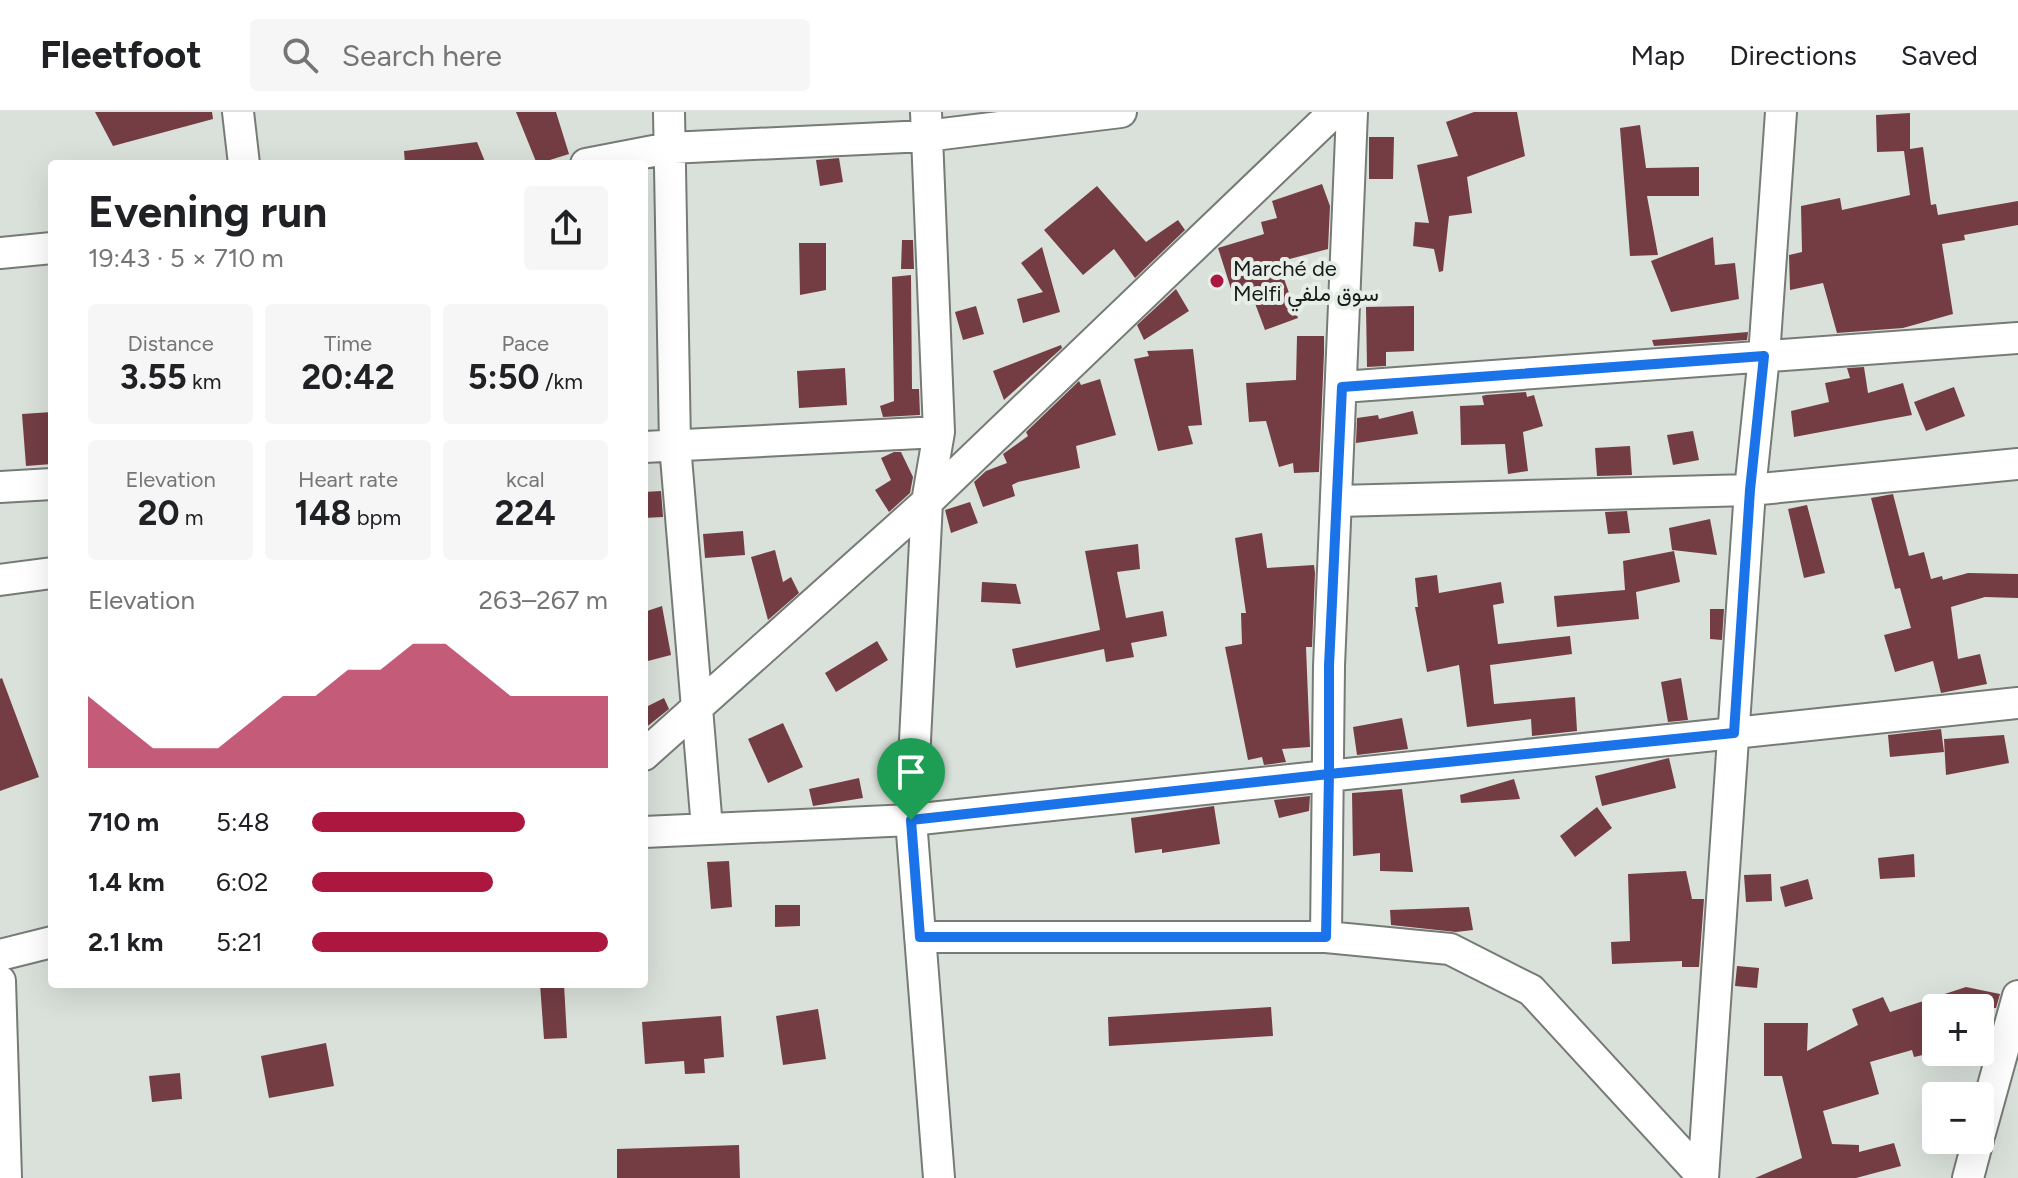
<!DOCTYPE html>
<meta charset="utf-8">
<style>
:root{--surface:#fff;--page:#f6f6f6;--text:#202124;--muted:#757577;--line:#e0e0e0;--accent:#ac1740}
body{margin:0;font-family:Figtree,Vazirmatn,sans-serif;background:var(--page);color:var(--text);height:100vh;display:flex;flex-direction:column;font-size:30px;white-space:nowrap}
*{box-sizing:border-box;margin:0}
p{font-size:26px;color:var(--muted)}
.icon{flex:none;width:44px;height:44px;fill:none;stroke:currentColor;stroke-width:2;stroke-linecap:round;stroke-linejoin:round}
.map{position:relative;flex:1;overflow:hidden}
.sheet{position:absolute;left:48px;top:48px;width:600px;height:828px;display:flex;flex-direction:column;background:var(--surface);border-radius:8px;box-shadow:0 8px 32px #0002}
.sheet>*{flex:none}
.controls{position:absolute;left:1922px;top:882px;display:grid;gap:16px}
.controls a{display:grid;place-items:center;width:72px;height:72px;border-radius:8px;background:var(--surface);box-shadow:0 8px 32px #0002;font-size:40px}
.pin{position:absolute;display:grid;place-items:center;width:68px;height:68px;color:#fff;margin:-82px -34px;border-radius:50% 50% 50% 0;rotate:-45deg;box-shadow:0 0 8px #0007}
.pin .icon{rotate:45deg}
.round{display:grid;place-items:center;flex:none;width:84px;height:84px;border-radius:8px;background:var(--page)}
.summary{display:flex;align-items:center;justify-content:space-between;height:136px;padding:0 40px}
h1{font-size:44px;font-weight:700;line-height:60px}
.stats{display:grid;grid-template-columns:repeat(3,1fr);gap:12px;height:136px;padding:8px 40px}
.stats div{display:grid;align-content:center;border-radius:8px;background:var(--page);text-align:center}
.stats b{font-size:34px;font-weight:700}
.stats small{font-size:22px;font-weight:400}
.stats p{font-size:22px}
.chart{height:224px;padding:16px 40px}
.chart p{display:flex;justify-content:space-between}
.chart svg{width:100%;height:144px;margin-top:8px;fill:var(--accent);opacity:.7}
ul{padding:0 40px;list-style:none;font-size:26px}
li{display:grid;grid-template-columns:128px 96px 1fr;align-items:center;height:60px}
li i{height:20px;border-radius:10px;background:var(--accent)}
header{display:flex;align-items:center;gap:48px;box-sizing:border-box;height:112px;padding:0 40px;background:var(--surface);border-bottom:2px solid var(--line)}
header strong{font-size:38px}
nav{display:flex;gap:44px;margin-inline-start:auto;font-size:28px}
.search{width:560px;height:72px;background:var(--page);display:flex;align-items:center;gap:20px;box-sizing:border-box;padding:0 28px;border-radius:8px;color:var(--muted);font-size:30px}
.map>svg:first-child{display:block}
.building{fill:#743d44}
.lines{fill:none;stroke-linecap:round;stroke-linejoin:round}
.minor-casing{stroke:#757b75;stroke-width:34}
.minor{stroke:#fff;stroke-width:30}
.route-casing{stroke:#fff;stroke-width:16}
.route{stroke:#1a73e8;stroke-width:10}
.poi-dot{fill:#ac1740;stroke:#e7eee8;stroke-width:3}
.labels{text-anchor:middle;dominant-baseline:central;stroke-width:8;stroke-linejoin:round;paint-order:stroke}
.poi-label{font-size:22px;fill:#181b19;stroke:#e7eee8;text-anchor:start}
</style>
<header>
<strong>Fleetfoot</strong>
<div class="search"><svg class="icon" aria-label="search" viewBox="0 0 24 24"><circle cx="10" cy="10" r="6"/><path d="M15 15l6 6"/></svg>Search here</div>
<nav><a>Map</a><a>Directions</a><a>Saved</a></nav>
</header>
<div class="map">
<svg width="2018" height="1066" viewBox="0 0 2018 1066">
<rect width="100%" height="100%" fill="#dae1da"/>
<path class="building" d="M 95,0 L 212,0 L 213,7 L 113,34 Z
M 516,0 L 556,0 L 569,42 L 537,52 Z
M 1474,0 L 1517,0 L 1525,44 L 1467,65 L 1472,101 L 1449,104 L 1443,159 L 1439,160 L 1434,137 L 1413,134 L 1415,110 L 1429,111 L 1417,53 L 1458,44 L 1446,10 Z
M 1910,1 L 1910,37 L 1923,35 L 1931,93 L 1936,92 L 1938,103 L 2018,89 L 2018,113 L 1964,123 L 1965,128 L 1942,132 L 1953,202 L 1903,216 L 1837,221 L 1823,171 L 1790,178 L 1789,143 L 1802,140 L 1801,94 L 1840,86 L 1842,98 L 1910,83 L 1904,39 L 1877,40 L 1876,3 Z
M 1640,13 L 1646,56 L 1699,55 L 1699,84 L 1647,84 L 1658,143 L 1630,144 L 1620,16 Z
M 1369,25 L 1394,25 L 1393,67 L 1369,67 Z
M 477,30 L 486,52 L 405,52 L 404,39 Z
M 839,46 L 843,70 L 820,74 L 816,48 Z
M 1322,72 L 1330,94 L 1328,137 L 1278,150 L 1298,206 L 1265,218 L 1250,178 L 1233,183 L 1218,136 L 1264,122 L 1261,110 L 1277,106 L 1272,89 Z
M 1097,74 L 1146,130 L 1178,108 L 1185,118 L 1135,166 L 1114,137 L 1083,163 L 1044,118 Z
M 1713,125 L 1715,153 L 1735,151 L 1739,187 L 1671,200 L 1651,149 Z
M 902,128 L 913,128 L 914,157 L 901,157 Z
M 799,131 L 826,131 L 826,178 L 800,183 Z
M 1042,135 L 1060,200 L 1023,211 L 1017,187 L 1043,180 L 1021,151 Z
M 911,163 L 912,277 L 919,277 L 920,303 L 883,305 L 880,294 L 894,289 L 892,165 Z
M 1176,177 L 1189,199 L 1144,228 L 1137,213 Z
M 976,194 L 984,222 L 963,228 L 955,200 Z
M 1414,194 L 1414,239 L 1386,240 L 1386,254 L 1367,255 L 1366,195 Z
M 1748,220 L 1747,228 L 1654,234 L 1652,228 Z
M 1297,224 L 1324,224 L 1324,241 L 1319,360 L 1294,361 L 1293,351 L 1279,355 L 1266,309 L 1249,310 L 1246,271 L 1296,268 Z
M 1061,233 L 1062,236 L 1004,288 L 993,259 Z
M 1193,237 L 1202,313 L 1188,314 L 1193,332 L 1158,339 L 1134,247 L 1149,244 L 1147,239 Z
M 1864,255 L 1868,281 L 1903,271 L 1912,303 L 1794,325 L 1791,299 L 1829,290 L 1825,271 L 1850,266 L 1847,256 Z
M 845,256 L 847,293 L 799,296 L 797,259 Z
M 1100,267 L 1116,323 L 1076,334 L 1080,356 L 1018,370 L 1012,373 L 1015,384 L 983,395 L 974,370 L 986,359 L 1007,351 L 1003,342 L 1028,324 L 1026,320 L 1079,269 L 1081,273 Z
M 1954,275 L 1965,304 L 1926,319 L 1914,290 Z
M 1526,280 L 1527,285 L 1534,283 L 1543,314 L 1523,320 L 1528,359 L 1508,362 L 1505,332 L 1461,333 L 1460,294 L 1484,293 L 1482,284 L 1486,283 Z
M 1413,299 L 1418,322 L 1356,331 L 1357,306 L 1378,303 L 1379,307 Z
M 52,300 L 52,352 L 26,354 L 22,302 Z
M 1693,319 L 1699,348 L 1673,353 L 1667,323 Z
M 1630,334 L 1632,363 L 1597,364 L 1595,336 Z
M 894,340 L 901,340 L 913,365 L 910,381 L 889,400 L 875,378 L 891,368 L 881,346 Z
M 661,379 L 663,405 L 644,406 L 644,380 Z
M 1893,382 L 1909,444 L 1924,440 L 1931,467 L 1942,464 L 1943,468 L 1968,461 L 2018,462 L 2018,486 L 1985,485 L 1951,495 L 1958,547 L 1980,542 L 1987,572 L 1941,581 L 1933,549 L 1895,560 L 1884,523 L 1911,516 L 1900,476 L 1895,477 L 1871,386 Z
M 970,390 L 978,411 L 951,421 L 945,398 Z
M 1807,393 L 1825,461 L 1804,466 L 1788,397 Z
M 1627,399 L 1630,421 L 1608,422 L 1605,400 Z
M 1710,407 L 1717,443 L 1672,438 L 1669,416 Z
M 743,419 L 745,443 L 705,446 L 703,422 Z
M 1262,421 L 1267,456 L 1314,453 L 1315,461 L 1312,535 L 1306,535 L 1310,635 L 1282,637 L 1286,650 L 1264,653 L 1262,645 L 1248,648 L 1225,535 L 1242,532 L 1241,501 L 1246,501 L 1235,426 Z
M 1138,432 L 1140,457 L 1117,460 L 1126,506 L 1163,499 L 1167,524 L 1131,531 L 1134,545 L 1106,550 L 1104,537 L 1016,556 L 1012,537 L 1100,518 L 1085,439 Z
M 775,438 L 783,470 L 791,465 L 799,481 L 768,508 L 751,445 Z
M 1674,439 L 1680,470 L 1636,480 L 1639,507 L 1557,515 L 1554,484 L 1625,478 L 1623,449 Z
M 1437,463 L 1439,481 L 1501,470 L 1504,491 L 1493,493 L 1498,532 L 1570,524 L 1572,542 L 1490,553 L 1494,592 L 1575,585 L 1577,619 L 1532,624 L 1531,607 L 1467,615 L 1459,553 L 1427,560 L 1415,495 L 1418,495 L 1415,466 Z
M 982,470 L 1016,472 L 1021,492 L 981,490 Z
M 662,494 L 671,543 L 644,550 L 644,500 Z
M 1710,497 L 1724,497 L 1722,528 L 1710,527 Z
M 877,529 L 888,548 L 836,580 L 825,561 Z
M 2,566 L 39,665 L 0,679 L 0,567 Z
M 1681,566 L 1688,608 L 1668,610 L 1661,570 Z
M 664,586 L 669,597 L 644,617 L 644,596 Z
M 1402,606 L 1408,637 L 1357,643 L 1353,615 Z
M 783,611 L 803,655 L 768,671 L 748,627 Z
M 1941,617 L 1944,640 L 1890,645 L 1888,623 Z
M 2004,623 L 2009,651 L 1946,663 L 1944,627 Z
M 1669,646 L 1676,676 L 1602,694 L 1595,664 Z
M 859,666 L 863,686 L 813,694 L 809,677 Z
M 1514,667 L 1520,687 L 1461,691 L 1460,683 Z
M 1402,677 L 1413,760 L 1380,759 L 1380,741 L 1353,744 L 1352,681 Z
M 1310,684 L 1309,699 L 1279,706 L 1274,688 Z
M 1214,694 L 1220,732 L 1162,741 L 1162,737 L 1135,741 L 1131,706 Z
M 1597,695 L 1612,716 L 1575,745 L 1560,724 Z
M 1914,742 L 1915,765 L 1880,767 L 1878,746 Z
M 729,749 L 732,795 L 711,797 L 707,750 Z
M 1686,759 L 1692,787 L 1704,787 L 1699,855 L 1682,855 L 1682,849 L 1612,852 L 1611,830 L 1630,829 L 1628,762 Z
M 1771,762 L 1772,789 L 1746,790 L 1744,763 Z
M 1808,767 L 1813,787 L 1785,795 L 1780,775 Z
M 775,793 L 800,793 L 800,814 L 775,815 Z
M 1469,795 L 1473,818 L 1456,820 L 1391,813 L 1390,798 Z
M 1737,854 L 1759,856 L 1757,876 L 1735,874 Z
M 540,872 L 564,872 L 567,926 L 544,927 Z
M 1966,875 L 2000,882 L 1996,896 L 1936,896 L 1936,940 L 1914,945 L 1912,938 L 1870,950 L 1879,982 L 1823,999 L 1832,1032 L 1859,1033 L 1859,1040 L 1894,1031 L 1901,1054 L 1856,1066 L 1755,1066 L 1802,1046 L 1782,964 L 1764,964 L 1764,911 L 1808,911 L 1807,939 L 1858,913 L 1852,897 L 1883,885 L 1890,900 Z
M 1271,895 L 1273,924 L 1109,934 L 1108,905 Z
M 818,897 L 826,947 L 783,953 L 776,904 Z
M 721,904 L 724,945 L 704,947 L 705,961 L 685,962 L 684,949 L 645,952 L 642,910 Z
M 326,931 L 334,974 L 269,986 L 261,944 Z
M 180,961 L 182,987 L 152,990 L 149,964 Z
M 739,1033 L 740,1066 L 617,1066 L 617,1037 Z"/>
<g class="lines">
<g class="minor-casing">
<path id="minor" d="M 238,0 L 244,52
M 669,0 L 675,333 L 707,716
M 926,0 L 939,320 L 927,390 L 911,708 L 939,1066
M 586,52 L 669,36 L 926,24 L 1121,0
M 0,141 L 52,136
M 1342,275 L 2018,226
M 644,335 L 939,320
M 0,375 L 52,372
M 1338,389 L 1750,378 L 2018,352
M 0,468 L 52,461
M 644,643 L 927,390 L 1334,0
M 644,720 L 911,708 L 2018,591
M 920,825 L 1326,825 L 1450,837 L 1531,878 L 1703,1065
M 1326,825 L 1329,554 L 1352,0
M 0,843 L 52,830
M 0,869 L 6,1066
M 1980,1021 L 2018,884
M 1703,1066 L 1750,378 L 1764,244 L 1781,0
M 1968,1066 L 1978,1028"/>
</g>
<use href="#minor" class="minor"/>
</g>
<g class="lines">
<g class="route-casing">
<path id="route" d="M 911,708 L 920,825 L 1326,825 L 1329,662 L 1734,621 L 1750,378 L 1764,244 L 1342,275 L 1329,554 L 1329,662 L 911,708"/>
</g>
<use href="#route" class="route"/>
</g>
<circle class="poi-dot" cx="1217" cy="169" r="8"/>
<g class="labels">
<g class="poi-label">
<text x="1233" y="156">Marché de<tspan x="1233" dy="25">Melfi سوق ملفي</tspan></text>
</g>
</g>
</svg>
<div class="controls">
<a>+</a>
<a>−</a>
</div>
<div class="pin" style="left:911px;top:708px;background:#1e9e55"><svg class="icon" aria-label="arrive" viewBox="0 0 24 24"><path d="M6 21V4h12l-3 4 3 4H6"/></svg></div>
<section class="sheet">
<div class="summary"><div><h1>Evening run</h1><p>19:43 · 5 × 710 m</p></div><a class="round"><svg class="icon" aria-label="share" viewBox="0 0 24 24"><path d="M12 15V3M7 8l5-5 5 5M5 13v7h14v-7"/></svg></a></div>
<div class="stats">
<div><p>Distance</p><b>3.55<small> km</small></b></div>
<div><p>Time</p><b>20:42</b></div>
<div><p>Pace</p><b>5:50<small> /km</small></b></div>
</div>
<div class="stats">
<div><p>Elevation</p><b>20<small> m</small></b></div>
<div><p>Heart rate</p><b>148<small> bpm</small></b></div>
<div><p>kcal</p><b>224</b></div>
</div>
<div class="chart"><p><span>Elevation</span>263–267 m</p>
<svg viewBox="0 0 160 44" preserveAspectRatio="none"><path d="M0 44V22L10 30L20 38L30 38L40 38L50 30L60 22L70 22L80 14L90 14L100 6L110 6L120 14L130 22L140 22L150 22L160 22V44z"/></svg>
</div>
<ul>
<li><b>710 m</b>5:48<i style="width:72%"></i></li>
<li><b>1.4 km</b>6:02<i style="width:61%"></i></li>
<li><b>2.1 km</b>5:21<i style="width:100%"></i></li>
</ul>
</section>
</div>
